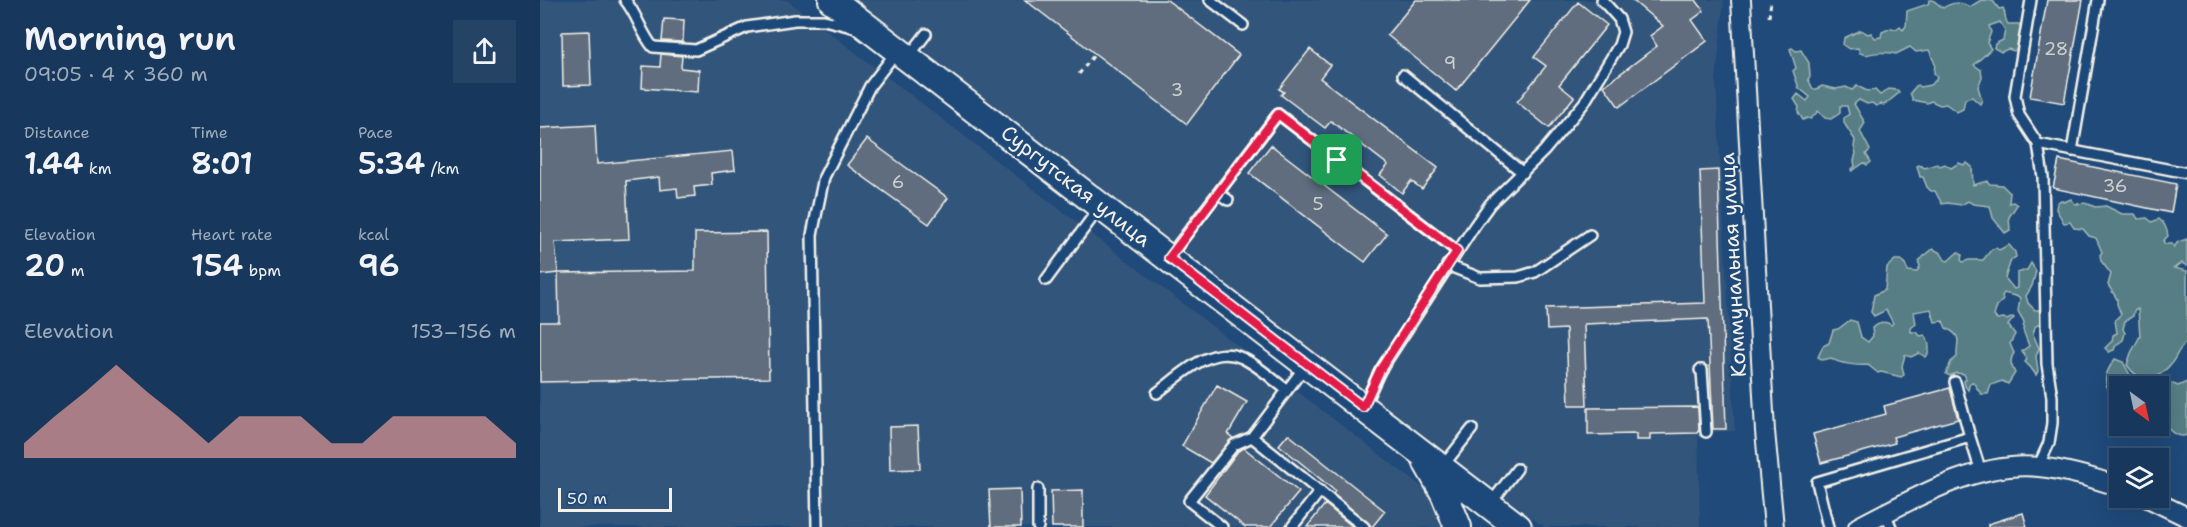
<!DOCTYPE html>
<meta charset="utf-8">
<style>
:root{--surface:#17385c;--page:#244365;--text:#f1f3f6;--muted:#9eacbb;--line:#365272;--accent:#e69b98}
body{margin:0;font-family:"Shantell Sans",sans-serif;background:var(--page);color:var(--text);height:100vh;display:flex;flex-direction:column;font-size:22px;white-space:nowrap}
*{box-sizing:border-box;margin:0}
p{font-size:20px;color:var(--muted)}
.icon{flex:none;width:33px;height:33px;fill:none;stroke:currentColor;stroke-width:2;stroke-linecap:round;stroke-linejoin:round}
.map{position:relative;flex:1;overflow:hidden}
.panel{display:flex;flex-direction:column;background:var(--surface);width:540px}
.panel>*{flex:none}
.needle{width:39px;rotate:147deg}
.buttons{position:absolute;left:1569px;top:376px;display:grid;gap:12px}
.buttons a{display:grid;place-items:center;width:60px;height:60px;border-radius:0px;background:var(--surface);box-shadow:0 6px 24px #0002,0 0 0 2px var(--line);font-size:30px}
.scale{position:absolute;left:18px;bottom:15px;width:114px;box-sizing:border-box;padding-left:6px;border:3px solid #f4f1e8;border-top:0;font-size:16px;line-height:21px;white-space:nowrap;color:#f4f1e8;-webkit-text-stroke:4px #1f4a7a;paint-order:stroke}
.pin{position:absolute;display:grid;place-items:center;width:51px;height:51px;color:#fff;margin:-26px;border-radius:12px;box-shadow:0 3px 9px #0006}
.round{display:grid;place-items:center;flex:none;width:63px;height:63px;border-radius:0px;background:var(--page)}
.overview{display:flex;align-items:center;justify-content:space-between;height:102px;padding:0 24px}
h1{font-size:33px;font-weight:600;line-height:45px}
.metrics{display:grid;grid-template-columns:repeat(3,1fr);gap:9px;height:102px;padding:6px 24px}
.metrics div{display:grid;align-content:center}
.metrics b{font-size:30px;font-weight:600}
.metrics small{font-size:16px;font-weight:400}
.metrics p{font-size:16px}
.chart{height:168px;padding:12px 24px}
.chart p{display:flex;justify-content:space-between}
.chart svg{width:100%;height:108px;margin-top:6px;fill:var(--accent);opacity:.7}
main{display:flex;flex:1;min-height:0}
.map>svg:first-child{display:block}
.built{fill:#32547b}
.green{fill:#567e84;stroke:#a5b8b6;stroke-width:1.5}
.building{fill:#5e6d7e;stroke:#f4f1e8;stroke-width:1.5}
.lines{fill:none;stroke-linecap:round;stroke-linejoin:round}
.service-casing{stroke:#f4f1e8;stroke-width:14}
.minor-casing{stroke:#f4f1e8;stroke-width:22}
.secondary-casing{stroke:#f4f1e8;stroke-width:30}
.path{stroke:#f4f1e8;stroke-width:3;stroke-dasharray:4.5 4.5;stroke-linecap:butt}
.service{stroke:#1f4a7a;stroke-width:9}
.minor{stroke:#1f4a7a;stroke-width:18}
.secondary{stroke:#1f4a7a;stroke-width:26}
.route-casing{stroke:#fff;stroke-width:12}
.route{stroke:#e11d48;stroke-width:8}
.labels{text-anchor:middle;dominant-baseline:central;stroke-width:5;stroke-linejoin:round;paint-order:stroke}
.number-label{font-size:18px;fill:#ced0ce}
.street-label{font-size:21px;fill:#f4f1e8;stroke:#1f4a7a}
</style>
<main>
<section class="panel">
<div class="overview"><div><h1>Morning run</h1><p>09:05 · 4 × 360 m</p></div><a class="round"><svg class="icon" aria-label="share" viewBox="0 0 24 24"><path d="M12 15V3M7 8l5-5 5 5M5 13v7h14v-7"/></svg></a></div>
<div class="metrics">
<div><p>Distance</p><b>1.44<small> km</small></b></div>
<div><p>Time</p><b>8:01</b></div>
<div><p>Pace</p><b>5:34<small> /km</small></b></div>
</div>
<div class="metrics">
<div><p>Elevation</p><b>20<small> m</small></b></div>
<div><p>Heart rate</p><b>154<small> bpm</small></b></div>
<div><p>kcal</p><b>96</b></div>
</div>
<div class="chart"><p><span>Elevation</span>153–156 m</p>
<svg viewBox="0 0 160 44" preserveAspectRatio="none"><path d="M0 44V38L10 27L20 17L30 6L40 17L50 27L60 38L70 27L80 27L90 27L100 38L110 38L120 27L130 27L140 27L150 27L160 38V44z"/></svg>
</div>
</section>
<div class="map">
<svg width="1647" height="527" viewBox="0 0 1647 527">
<rect width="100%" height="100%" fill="#1f4a7a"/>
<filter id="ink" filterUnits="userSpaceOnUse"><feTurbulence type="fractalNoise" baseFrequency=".0167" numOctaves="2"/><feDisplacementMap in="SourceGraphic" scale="12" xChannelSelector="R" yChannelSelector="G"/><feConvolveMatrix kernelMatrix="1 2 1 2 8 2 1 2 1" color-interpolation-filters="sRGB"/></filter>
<g filter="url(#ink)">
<path class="built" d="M 0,0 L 247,0 L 886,490 L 899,511 L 905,527 L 0,527 Z
M 313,0 L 1184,0 L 1176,81 L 1195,431 L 1158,433 L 1160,527 L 1004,527 Z"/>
<path class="green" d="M 1390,0 L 1393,0 L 1403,8 C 1412,2 1420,1 1430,7 L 1441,0 L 1453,1 L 1459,9 L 1463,8 C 1466,13 1464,19 1468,24 L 1479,24 L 1484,34 L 1477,49 L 1474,51 L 1468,49 L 1461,52 L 1454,48 L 1455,44 L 1463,40 L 1465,30 L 1460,22 L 1449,26 L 1451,32 L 1447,43 L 1451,49 L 1434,65 L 1441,70 L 1442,77 L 1438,87 L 1442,100 L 1440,104 L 1432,97 L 1425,99 L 1423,109 L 1417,112 L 1406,104 L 1400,105 L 1391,101 L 1387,103 L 1373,100 L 1370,93 L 1377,85 L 1380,87 L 1390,85 L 1396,80 L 1397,76 L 1394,73 L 1395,64 L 1389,50 L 1376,52 L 1370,47 L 1356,54 C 1348,52 1334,52 1326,55 L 1320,53 L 1318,48 L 1309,49 L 1303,45 L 1304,38 L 1321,30 L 1328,34 L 1331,33 L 1335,38 L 1341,37 L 1342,32 L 1351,28 L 1356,29 L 1360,26 L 1363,30 L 1366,26 L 1367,11 L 1388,4 Z
M 1252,48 L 1256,51 L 1261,50 L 1269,63 L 1270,77 L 1268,79 L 1273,89 L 1277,89 L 1282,86 L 1296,89 L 1306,87 L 1312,90 L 1317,86 L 1327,91 L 1335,90 L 1340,95 L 1349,89 L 1357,90 L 1359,93 L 1344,105 L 1340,104 L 1336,106 L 1332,103 L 1327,104 L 1319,100 L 1314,104 L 1325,123 L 1320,131 L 1330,150 L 1326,154 L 1331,162 L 1327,165 L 1324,163 L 1312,171 L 1311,170 L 1315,166 L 1314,161 L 1316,153 L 1314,147 L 1315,140 L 1304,123 L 1304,118 L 1309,114 L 1307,106 L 1300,106 L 1300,113 L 1291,119 L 1285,118 L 1278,111 L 1271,119 L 1267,118 L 1263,120 L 1258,112 L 1259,107 L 1254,99 L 1258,94 L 1267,101 L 1270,97 L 1259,88 L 1253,71 L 1256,68 L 1250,49 Z
M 1419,163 L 1424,165 L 1427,163 L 1432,167 L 1433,185 L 1447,181 L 1450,184 L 1462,185 L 1470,193 L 1469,203 L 1473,202 L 1477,205 L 1469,217 L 1470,230 L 1465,233 L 1453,218 L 1450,206 L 1433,204 L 1428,201 L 1421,205 L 1407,203 L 1402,204 L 1395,191 L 1391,191 L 1387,187 L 1383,177 L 1380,177 L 1377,166 L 1379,165 L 1385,168 L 1397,164 L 1400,166 L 1405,164 L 1411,168 Z
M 1531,199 L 1535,204 L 1546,203 L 1555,207 L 1566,206 L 1582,214 L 1595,214 L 1598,219 L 1607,218 L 1612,222 L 1619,219 C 1625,223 1627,228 1628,236 L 1623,241 L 1625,244 L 1632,244 L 1634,247 L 1638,242 L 1647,239 L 1647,266 L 1642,263 L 1634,268 L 1647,271 L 1647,342 C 1638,348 1637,357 1630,365 C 1616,382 1600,384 1587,365 L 1591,353 L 1600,336 L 1598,309 L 1594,311 L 1593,316 L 1585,321 L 1583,329 L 1585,333 L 1583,340 L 1576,345 L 1574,350 L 1569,352 L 1565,348 L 1572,341 L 1573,335 L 1577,333 L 1575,320 L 1581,314 L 1577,304 L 1577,299 L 1568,285 L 1571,274 L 1561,261 L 1560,255 L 1562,252 L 1556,238 L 1549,236 L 1543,229 L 1534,228 L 1530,222 L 1524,223 L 1516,209 L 1517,203 L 1521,200 L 1524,202 Z
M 1469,245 L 1475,252 L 1476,257 L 1471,260 L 1465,278 L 1474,289 L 1477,288 L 1477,273 L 1487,270 L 1491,263 L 1496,271 L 1492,286 L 1486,296 L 1488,303 L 1495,310 L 1500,310 L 1504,316 L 1500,323 L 1495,327 L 1493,334 L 1499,348 L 1496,356 L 1498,371 L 1496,375 L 1491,368 L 1485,362 L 1487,359 L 1482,351 L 1489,346 L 1483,330 L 1484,322 L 1478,311 L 1480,299 L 1479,297 L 1464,293 L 1462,296 L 1463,300 L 1457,306 L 1454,316 L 1457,319 L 1464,318 L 1467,320 L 1473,317 L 1474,318 L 1468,325 L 1475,334 L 1470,344 L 1474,353 C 1469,360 1471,365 1475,373 L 1468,384 L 1462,381 L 1451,385 L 1448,394 L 1441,394 L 1433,382 L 1430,383 L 1428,390 L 1425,386 L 1424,381 L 1426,379 L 1424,374 L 1416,373 L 1410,376 L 1406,374 L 1411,362 L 1417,357 C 1416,341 1424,337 1406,328 L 1403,321 L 1395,322 L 1391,309 L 1374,312 L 1376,324 L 1371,328 L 1371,332 L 1377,332 L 1380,336 L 1385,335 C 1389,340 1391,351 1386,357 L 1379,353 L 1371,357 L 1365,355 L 1362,366 L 1364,375 L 1361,377 L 1341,372 L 1338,373 L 1328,365 C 1320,366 1298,364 1291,358 L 1283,360 L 1278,357 L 1283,346 L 1289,343 L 1293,330 L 1298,329 L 1310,320 L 1317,322 L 1321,337 L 1328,342 L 1333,336 L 1332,328 C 1339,324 1344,319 1351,325 L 1353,323 L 1346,310 L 1334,316 L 1331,312 L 1334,295 L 1345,290 L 1347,267 L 1355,260 L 1361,260 L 1365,264 L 1368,271 L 1377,272 L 1380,266 L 1378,261 L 1393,249 L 1401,253 L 1405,260 L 1408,261 L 1418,252 L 1422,255 L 1421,260 L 1423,262 L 1429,260 L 1443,260 L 1452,249 L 1456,248 L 1459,250 Z
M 1575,359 L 1583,362 L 1590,375 L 1586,385 L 1580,387 L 1579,390 L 1569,392 C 1562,379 1567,370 1575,359 Z
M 1612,379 L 1621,382 L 1624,386 L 1631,383 L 1638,386 L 1647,382 L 1647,435 C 1632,440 1626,424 1619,416 L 1618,387 L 1603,387 L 1604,383 Z"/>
<path class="building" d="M 485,0 L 627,0 L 699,55 L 647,124 Z
M 876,0 L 990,0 L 916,91 L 847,35 Z
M 1092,0 L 1156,0 L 1164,11 L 1152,20 L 1167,41 L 1079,107 L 1064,86 L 1117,46 L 1110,36 L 1123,26 Z
M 1507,0 L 1543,0 L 1524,103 L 1490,97 Z
M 1038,2 L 1067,25 L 1019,85 L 1034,97 L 1009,128 L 977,102 L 1006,66 L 994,57 Z
M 124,19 L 144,20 L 143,42 L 122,41 Z
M 49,31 L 51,85 L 23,86 L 22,32 Z
M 770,49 L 790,65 L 780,78 L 898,168 L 882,189 L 871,181 L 862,193 L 840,175 L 848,165 L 791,121 L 785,128 L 741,95 L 744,92 L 739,89 Z
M 121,54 L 142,56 L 141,68 L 159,70 L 158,92 L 102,88 L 103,66 L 120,67 Z
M 55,125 L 57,164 L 193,151 L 195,170 L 171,173 L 172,185 L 154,187 L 155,196 L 138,198 L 137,188 L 120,190 L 119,177 L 86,181 L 89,239 L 15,242 L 18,273 L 0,275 L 0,128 Z
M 327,139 L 408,198 L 389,224 L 307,165 Z
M 731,145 L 847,234 L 825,262 L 709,173 Z
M 1519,160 L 1636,184 L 1631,213 L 1513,188 Z
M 1178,170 L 1186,429 L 1173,429 L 1168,319 L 1044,324 L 1047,405 L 1029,405 L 1026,329 L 1007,330 L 1006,308 L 1165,303 L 1160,171 Z
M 227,232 L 229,378 L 0,382 L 0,322 L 19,322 L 18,273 L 155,271 L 155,233 Z
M 677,385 L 707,402 L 688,434 L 693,438 L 671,463 L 642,446 Z
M 1410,388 L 1418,419 L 1353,437 L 1355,443 L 1281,463 L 1273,434 L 1346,414 L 1344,406 Z
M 1158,407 L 1159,430 L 1157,433 L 1110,434 L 1110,440 L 1096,440 L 1096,434 L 1048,435 L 1048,408 Z
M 378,426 L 380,469 L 350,470 L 349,427 Z
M 748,434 L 845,511 L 832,527 L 793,494 L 795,491 L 739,445 Z
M 704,448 L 759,492 L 730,527 L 705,527 L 665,495 L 698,451 Z
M 480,489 L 481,527 L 451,527 L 449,490 Z
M 543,490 L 543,527 L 512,527 L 511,491 Z
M 785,504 L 813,527 L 767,527 Z
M 1483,513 L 1487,527 L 1448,527 L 1448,524 Z"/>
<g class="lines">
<g class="service-casing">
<path id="service" d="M 85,0 C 97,14 101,33 113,47 L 156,50 L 207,27 L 255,20 L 284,20 L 312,27
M 670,0 L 703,25
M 1491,0 L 1475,96 L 1479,115 L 1498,144
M 369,56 L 386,34
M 863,75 L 983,173
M 1532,151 L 1558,0
M 678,193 L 688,200
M 629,257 L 738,114 L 917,251
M 907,265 L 940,278 L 978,277 L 995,272 L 1050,235
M 506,280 L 560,207
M 766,365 L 712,437 L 824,527
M 1160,370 L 1162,370 L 1166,432
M 1415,382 L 1430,437
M 617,393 C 640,376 671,343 702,358 C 718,365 733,380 747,390
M 823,407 L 840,371 L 935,225 L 950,204 L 1004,151 L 1044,103 L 1079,45 L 1083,32 L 1079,19 L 1062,0
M 903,466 L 932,429
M 1498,467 L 1509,443 L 1512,423 L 1512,397 L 1507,364 L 1503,177 L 1498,144 L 1647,173
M 498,489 L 498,527
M 951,503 L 977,469
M 1345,513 L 1351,527
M 277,527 L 272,235 L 284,177 L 330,86 L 357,51
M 682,527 L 649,501 L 694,445 L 712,437
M 752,527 L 780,491
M 1288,527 L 1277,482 L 1430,437 L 1441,472"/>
</g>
<g class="minor-casing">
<path id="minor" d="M 1201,0 L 1225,431 L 1234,527
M 1608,498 L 1647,517
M 1318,527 C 1371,500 1438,460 1499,467 C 1526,470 1554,478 1580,487"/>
</g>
<g class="secondary-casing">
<path id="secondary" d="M 292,0 L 978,527
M 887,463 L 904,493 L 918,527"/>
</g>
<path class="path" d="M 1229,17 L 1231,0
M 539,74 L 555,54"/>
<use href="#service" class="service"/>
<use href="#minor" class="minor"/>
<use href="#secondary" class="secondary"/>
</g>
</g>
<g class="lines" filter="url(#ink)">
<g class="route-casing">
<path id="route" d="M 738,114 L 917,251 L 840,370 L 823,407 L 629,258 Z"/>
</g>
<use href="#route" class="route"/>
</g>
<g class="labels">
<g class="number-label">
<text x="1516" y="49">28</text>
<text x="910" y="63">9</text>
<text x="637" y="90">3</text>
<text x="358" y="182">6</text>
<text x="1575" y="186">36</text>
<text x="778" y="204">5</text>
</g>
<g class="street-label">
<text transform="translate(536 186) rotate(38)">Сургутская улица</text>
<text transform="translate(1193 265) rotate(-93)">Коммунальная улица</text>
</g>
</g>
</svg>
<div class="buttons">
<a><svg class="needle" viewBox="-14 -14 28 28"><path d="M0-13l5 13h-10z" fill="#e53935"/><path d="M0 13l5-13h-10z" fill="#9eacbb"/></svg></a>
<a><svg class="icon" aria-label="layers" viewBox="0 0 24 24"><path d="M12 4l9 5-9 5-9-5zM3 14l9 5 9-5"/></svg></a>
</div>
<div class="scale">50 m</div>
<div class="pin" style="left:797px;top:160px;background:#1e9e55"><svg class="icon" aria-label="arrive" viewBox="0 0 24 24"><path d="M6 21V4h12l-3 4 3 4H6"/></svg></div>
</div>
</main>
